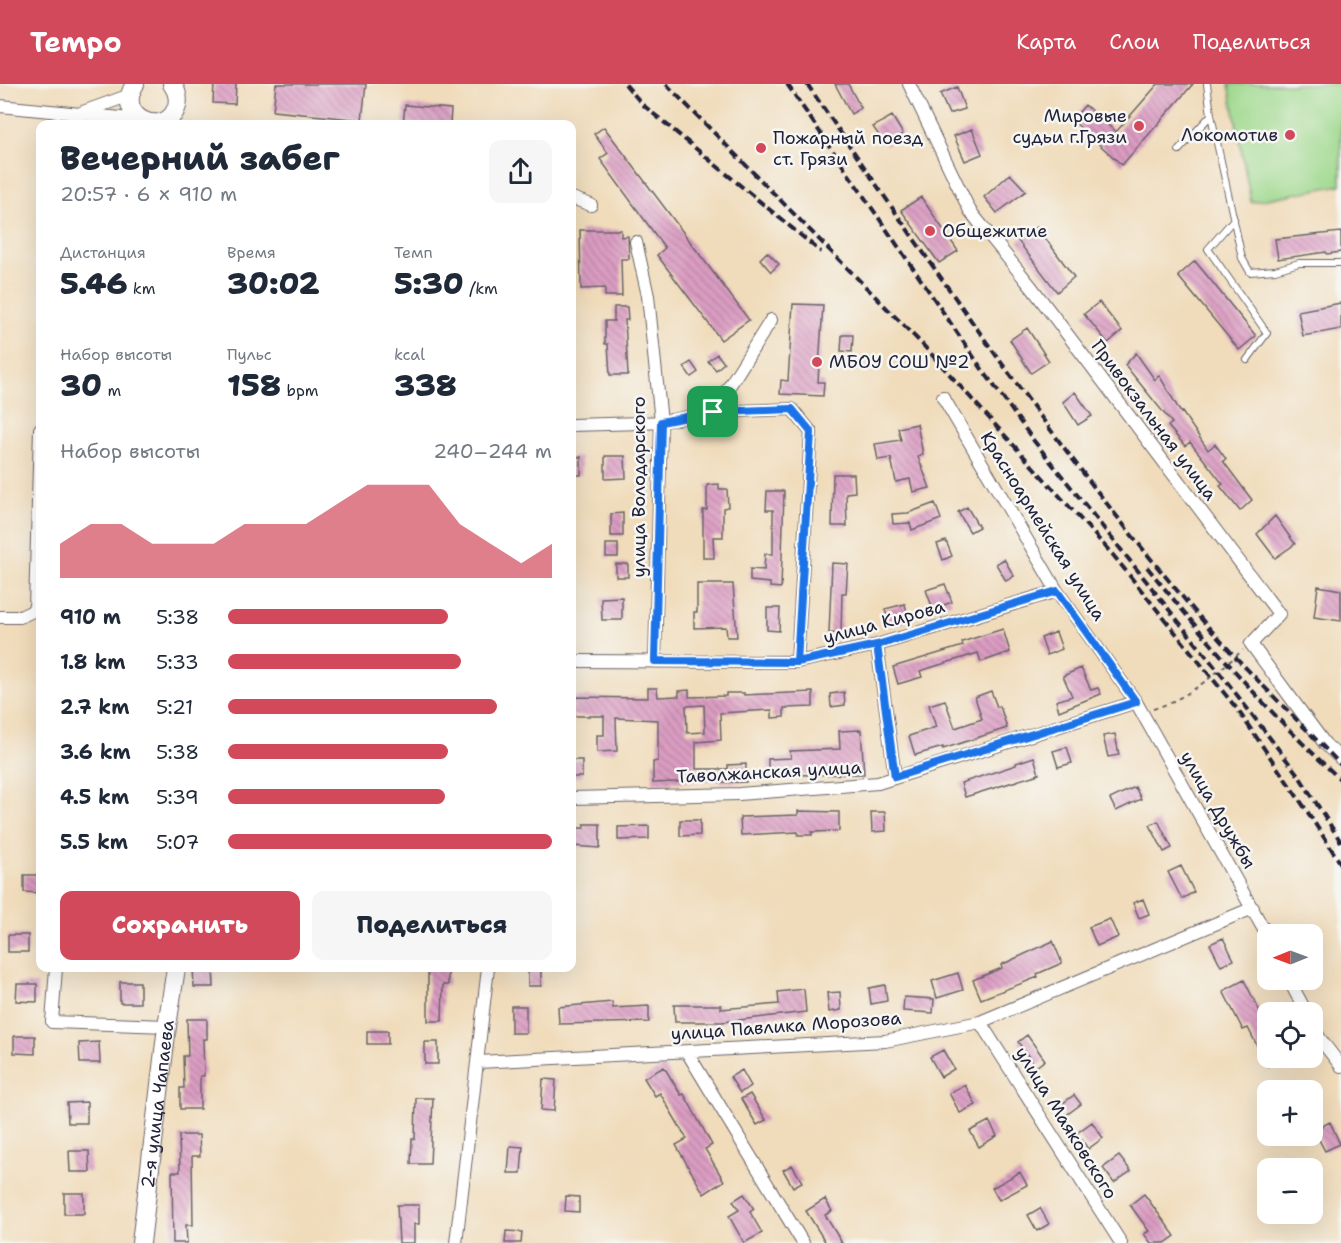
<!DOCTYPE html>
<html lang="ru">
<meta charset="utf-8">
<style>
:root{--surface:#fff;--page:#f6f6f7;--text:#1f2937;--muted:#747a83;--accent:#d1495b}
body{margin:0;font-family:"Shantell Sans",sans-serif;background:var(--page);color:var(--text);height:100vh;display:flex;flex-direction:column;font-size:22px;white-space:nowrap}
*{box-sizing:border-box;margin:0}
p{font-size:20px;color:var(--muted)}
.icon{flex:none;width:33px;height:33px;fill:none;stroke:currentColor;stroke-width:2;stroke-linecap:round;stroke-linejoin:round}
.map{position:relative;flex:1;overflow:hidden}
.sheet{position:absolute;left:36px;top:36px;width:540px;height:852px;display:flex;flex-direction:column;background:var(--surface);border-radius:12px;box-shadow:0 6px 24px #0002}
.sheet>*{flex:none}
.needle{width:39px;rotate:269deg}
.buttons{position:absolute;left:1257px;top:840px;display:grid;gap:12px}
.buttons a{display:grid;place-items:center;width:66px;height:66px;border-radius:12px;background:var(--surface);box-shadow:0 6px 24px #0002;font-size:30px}
.pin{position:absolute;display:grid;place-items:center;width:51px;height:51px;color:#fff;margin:-26px;border-radius:12px;box-shadow:0 3px 9px #0006}
.round{display:grid;place-items:center;flex:none;width:63px;height:63px;border-radius:12px;background:var(--page)}
.headline{display:flex;align-items:center;justify-content:space-between;height:102px;padding:0 24px}
h1{font-size:33px;font-weight:800;line-height:45px}
.figures{display:grid;grid-template-columns:repeat(3,1fr);gap:9px;height:102px;padding:6px 24px}
.figures div{display:grid;align-content:center}
.figures b{font-size:30px;font-weight:800}
.figures small{font-size:16px;font-weight:400}
.figures p{font-size:16px}
.chart{height:168px;padding:12px 24px}
.chart p{display:flex;justify-content:space-between}
.chart svg{width:100%;height:108px;margin-top:6px;fill:var(--accent);opacity:.7}
.button{display:flex;gap:12px;margin-top:auto;padding:12px 24px}
.button a{flex:1;height:69px;border-radius:12px;background:var(--accent);color:#fff;font-size:24px;font-weight:800;line-height:69px;text-align:center}
.button a+a{background:var(--page);color:var(--text)}
ul{padding:0 24px;list-style:none;font-size:20px}
li{display:grid;grid-template-columns:96px 72px 1fr;align-items:center;height:45px}
li i{height:15px;border-radius:8px;background:var(--accent)}
header{display:flex;align-items:center;gap:36px;box-sizing:border-box;height:84px;padding:0 30px;background:var(--accent);color:#fff}
header strong{font-size:28px}
nav{display:flex;gap:33px;margin-inline-start:auto;font-size:21px}
.map>svg:first-child{display:block}
.green{fill:#9dd88b;stroke:#607d63;stroke-width:1.5}
.building{fill:url(#building-back-hatch);fill-rule:evenodd}
.lines{fill:none;stroke-linecap:round;stroke-linejoin:round}
.lane-casing{stroke:#6a6367;stroke-width:8}
.street-casing{stroke:#6a6367;stroke-width:14}
.secondary-casing{stroke:#6a6367;stroke-width:20}
.path{stroke:#6a6367;stroke-width:2;stroke-dasharray:4.5 4.5;stroke-linecap:butt}
.lane{stroke:#fff;stroke-width:6}
.street{stroke:#fff;stroke-width:12}
.secondary{stroke:#fff;stroke-width:18}
.rail{stroke:#22223b;stroke-width:4;stroke-dasharray:9 4.5;stroke-linecap:butt}
.route-casing{stroke:#fff;stroke-width:12}
.route{stroke:#1a73e8;stroke-width:8}
.poi-dot{fill:#d1495b;stroke:#f6f6f2;stroke-width:2}
.labels{text-anchor:middle;dominant-baseline:central;stroke-width:5;stroke-linejoin:round;paint-order:stroke}
.poi-label{font-size:18px;fill:#22223b;stroke:#f6f6f2;text-anchor:start}
.street-label{font-size:18px;fill:#22223b;stroke:#f6f6f2}
</style>
<header>
<strong>Tempo</strong>
<nav><a>Карта</a><a>Слои</a><a>Поделиться</a></nav>
</header>
<div class="map">
<svg width="1341" height="1159" viewBox="0 0 1341 1159">
<defs>
<pattern id="building-back-hatch" width="6" height="6" patternUnits="userSpaceOnUse" patternTransform="scale(1.5)"><rect width="6" height="6" fill="#dc9dc3"/><path d="M-1 5l2 2M0 0l6 6M5-1l2 2" fill="none" stroke="#b280a0"/></pattern>
</defs>
<rect width="100%" height="100%" fill="#f6f6f2"/>
<filter id="ink" filterUnits="userSpaceOnUse"><feTurbulence type="fractalNoise" baseFrequency=".0167" numOctaves="2"/><feDisplacementMap in="SourceGraphic" scale="12" xChannelSelector="R" yChannelSelector="G"/><feConvolveMatrix kernelMatrix="1 2 1 2 8 2 1 2 1" color-interpolation-filters="sRGB"/></filter>
<filter id="wash" filterUnits="userSpaceOnUse"><feTurbulence type="fractalNoise" baseFrequency=".008" numOctaves="4" result="noise"/><feDisplacementMap in="SourceGraphic" scale="24" xChannelSelector="R" yChannelSelector="G"/><feGaussianBlur stdDeviation="1.35" result="paint"/><feColorMatrix in="noise" values="0 0 0 0 0 0 0 0 0 0 0 0 0 0 0 0 0 1.4 0 .05"/><feComposite in="paint" operator="in"/></filter>
<g filter="url(#wash)">
<rect width="100%" height="100%" fill="#f0dbba"/>
<path class="green" d="M 1229,0 L 1341,0 L 1341,101 L 1251,118 Z"/>
<g id="blocks">
<path class="building" d="M 214,0 L 236,0 L 235,20 L 213,19 Z
M 276,0 L 366,0 L 362,36 L 273,27 Z
M 835,0 L 848,0 L 861,24 L 851,30 Z
M 1158,0 L 1193,0 L 1122,81 L 1072,36 L 1085,21 L 1116,48 Z
M 957,3 L 965,25 L 949,30 L 940,10 Z
M 405,21 L 451,25 L 450,40 L 403,40 Z
M 892,32 L 903,50 L 886,61 L 873,43 Z
M 604,43 L 749,236 L 721,256 L 657,171 L 665,164 L 600,75 L 608,69 L 594,50 Z
M 972,45 L 982,70 L 965,77 L 954,52 Z
M 1010,90 L 1026,107 L 997,129 L 984,113 Z
M 921,113 L 958,167 L 939,179 L 901,126 Z
M 1037,143 L 1074,193 L 1057,208 L 1018,157 Z
M 580,146 L 621,146 L 621,153 L 628,152 L 629,175 L 621,175 L 622,212 L 605,212 L 605,204 L 581,205 Z
M 1341,148 L 1341,168 L 1327,170 L 1326,168 L 1278,175 L 1275,155 Z
M 767,168 L 779,180 L 771,188 L 760,175 Z
M 1195,177 L 1256,252 L 1239,266 L 1178,192 Z
M 1099,218 L 1122,247 L 1108,259 L 1084,230 Z
M 1341,219 L 1341,245 L 1303,252 L 1298,227 Z
M 793,220 L 823,221 L 818,298 L 824,298 L 823,312 L 780,310 L 781,296 L 788,297 Z
M 614,223 L 627,223 L 628,236 L 625,236 L 628,291 L 610,291 L 608,260 L 605,260 L 605,237 L 614,237 Z
M 1027,244 L 1049,277 L 1031,289 L 1010,256 Z
M 842,251 L 853,251 L 852,268 L 841,267 Z
M 1136,269 L 1155,296 L 1159,291 L 1181,329 L 1182,328 L 1208,366 L 1215,360 L 1226,375 L 1223,377 L 1252,416 L 1240,427 L 1220,402 L 1223,400 L 1190,358 L 1185,362 L 1168,342 L 1172,339 L 1125,281 Z
M 717,270 L 724,279 L 716,286 L 708,277 Z
M 691,278 L 698,288 L 691,293 L 684,283 Z
M 1075,308 L 1092,332 L 1078,341 L 1063,318 Z
M 917,340 L 923,370 L 918,373 L 930,404 L 913,408 L 910,395 L 896,398 L 891,374 L 878,376 L 875,360 L 901,356 L 898,344 Z
M 605,372 L 625,372 L 626,394 L 605,395 Z
M 572,373 L 581,373 L 581,391 L 572,391 Z
M 833,390 L 854,390 L 855,408 L 846,409 L 847,442 L 832,442 Z
M 719,400 L 719,405 L 727,405 L 728,423 L 723,424 L 723,453 L 713,453 L 714,474 L 703,474 L 703,426 L 707,426 L 707,401 Z
M 767,407 L 784,407 L 781,504 L 770,503 L 770,499 L 750,497 L 750,485 L 764,486 L 765,470 L 773,470 L 773,426 L 766,426 Z
M 935,419 L 941,435 L 912,446 L 910,439 L 893,440 L 892,430 L 908,429 Z
M 967,423 L 979,443 L 970,448 L 958,428 Z
M 623,429 L 623,452 L 611,452 L 611,430 Z
M 1275,432 L 1295,460 L 1275,474 L 1257,450 Z
M 946,457 L 952,472 L 943,476 L 937,460 Z
M 606,460 L 618,460 L 618,473 L 606,473 Z
M 1004,475 L 1014,492 L 1006,497 L 996,480 Z
M 832,479 L 848,480 L 846,509 L 842,509 L 841,550 L 829,549 Z
M 616,480 L 628,480 L 628,493 L 616,493 Z
M 697,500 L 733,500 L 737,553 L 727,553 L 726,543 L 694,544 L 694,528 L 697,528 Z
M 945,500 L 952,518 L 933,525 L 926,506 Z
M 1318,502 L 1341,506 L 1341,537 L 1314,533 Z
M 622,513 L 622,536 L 602,536 L 601,514 Z
M 905,520 L 909,537 L 889,542 L 885,525 Z
M 767,524 L 780,524 L 779,547 L 767,546 Z
M 1003,545 L 1010,568 L 981,578 L 978,569 L 920,587 L 922,593 L 898,600 L 893,583 L 963,562 L 962,558 Z
M 1056,548 L 1062,565 L 1047,571 L 1041,554 Z
M 1081,584 L 1091,606 L 1098,604 L 1101,610 L 1059,627 L 1056,617 L 1072,612 L 1063,592 Z
M 648,604 L 657,604 L 658,613 L 679,612 L 679,607 L 689,606 L 689,613 L 726,612 L 726,609 L 744,609 L 744,611 L 813,608 L 813,623 L 784,624 L 784,633 L 772,634 L 772,626 L 720,629 L 721,656 L 696,658 L 696,685 L 728,685 L 728,681 L 746,680 L 746,698 L 720,698 L 720,696 L 653,699 L 653,678 L 658,677 L 658,636 L 616,634 L 617,667 L 597,668 L 597,651 L 604,651 L 604,632 L 572,632 L 572,613 L 648,614 ZM 704,621 L 705,648 L 687,649 L 686,622 Z
M 991,607 L 997,623 L 1000,622 L 1007,644 L 943,665 L 943,663 L 915,671 L 909,652 L 936,643 L 929,621 L 945,616 L 955,644 L 982,635 L 975,613 Z
M 844,608 L 845,621 L 831,623 L 830,610 Z
M 861,646 L 864,690 L 791,691 L 791,687 L 768,687 L 768,675 L 791,674 L 790,667 L 840,665 L 839,647 Z
M 1115,650 L 1119,671 L 1108,673 L 1103,652 Z
M 1067,663 L 1072,679 L 1058,683 L 1053,667 Z
M 1034,673 L 1039,690 L 965,713 L 961,699 L 1016,681 L 1016,679 Z
M 572,676 L 582,676 L 582,693 L 572,693 Z
M 1135,703 L 1141,715 L 1116,727 L 1110,715 Z
M 798,727 L 839,728 L 839,747 L 812,748 L 812,751 L 798,751 L 798,748 L 741,751 L 740,733 L 798,731 Z
M 871,728 L 885,728 L 886,747 L 872,748 Z
M 680,736 L 700,736 L 700,751 L 680,752 Z
M 1158,737 L 1172,764 L 1164,768 L 1150,741 Z
M 584,740 L 600,740 L 600,764 L 572,762 L 572,744 L 584,744 Z
M 649,742 L 649,755 L 618,756 L 618,743 Z
M 1181,782 L 1194,808 L 1182,815 L 1168,788 Z
M 24,791 L 40,791 L 40,809 L 24,808 Z
M 1143,815 L 1149,830 L 1139,834 L 1133,819 Z
M 1110,835 L 1118,853 L 1097,862 L 1089,843 Z
M 8,851 L 28,851 L 28,868 L 8,868 Z
M 1223,854 L 1234,876 L 1221,882 L 1210,860 Z
M 1053,857 L 1062,879 L 1037,890 L 1038,893 L 981,915 L 973,896 L 1002,884 L 1001,881 Z
M 193,884 L 213,884 L 214,903 L 194,903 Z
M 428,884 L 448,884 L 448,901 L 443,901 L 442,937 L 428,937 Z
M 528,884 L 541,884 L 541,902 L 528,902 Z
M 958,889 L 963,906 L 937,914 L 932,897 Z
M 1244,896 L 1264,936 L 1261,937 L 1268,951 L 1268,983 L 1248,944 L 1243,946 L 1223,907 Z
M 120,898 L 140,898 L 140,919 L 120,919 Z
M 17,900 L 37,900 L 37,918 L 16,917 Z
M 885,901 L 887,917 L 871,920 L 869,904 Z
M 804,905 L 806,928 L 722,938 L 675,938 L 674,921 L 721,921 L 721,925 L 779,920 L 778,908 Z
M 840,908 L 841,926 L 829,928 L 827,909 Z
M 904,913 L 934,915 L 933,929 L 903,927 Z
M 612,918 L 613,924 L 649,922 L 649,938 L 559,940 L 558,923 Z
M 511,922 L 526,922 L 526,949 L 511,949 Z
M 187,935 L 207,935 L 207,955 L 203,955 L 204,992 L 200,992 L 200,1025 L 180,1025 L 180,1004 L 184,1004 L 183,972 L 188,972 Z
M 367,947 L 388,947 L 388,960 L 367,960 Z
M 1027,951 L 1045,976 L 1036,983 L 1018,958 Z
M 14,952 L 35,952 L 35,970 L 14,969 Z
M 99,958 L 100,979 L 80,979 L 79,959 Z
M 425,958 L 438,958 L 438,980 L 425,980 Z
M 943,966 L 954,985 L 941,993 L 930,973 Z
M 664,983 L 681,1011 L 684,1010 L 712,1061 L 705,1065 L 724,1097 L 704,1110 L 676,1061 L 687,1055 L 660,1009 L 655,1012 L 644,994 Z
M 742,986 L 751,1002 L 740,1009 L 730,993 Z
M 543,995 L 556,996 L 554,1027 L 541,1026 Z
M 965,1001 L 976,1021 L 960,1029 L 949,1009 Z
M 750,1010 L 766,1036 L 757,1041 L 741,1015 Z
M 1074,1011 L 1081,1020 L 1065,1032 L 1058,1023 Z
M 416,1014 L 433,1014 L 430,1080 L 411,1080 L 412,1055 L 415,1055 Z
M 87,1018 L 87,1039 L 68,1039 L 67,1019 Z
M 989,1037 L 997,1052 L 979,1063 L 970,1047 Z
M 1092,1038 L 1103,1054 L 1088,1065 L 1077,1049 Z
M 1330,1038 L 1340,1060 L 1325,1067 L 1314,1046 Z
M 179,1051 L 199,1051 L 200,1072 L 192,1072 L 193,1141 L 186,1141 L 187,1159 L 173,1159 L 172,1088 L 180,1088 Z
M 510,1062 L 523,1063 L 521,1089 L 508,1089 Z
M 69,1067 L 89,1067 L 90,1088 L 70,1088 Z
M 1119,1072 L 1131,1087 L 1114,1099 L 1103,1084 Z
M 792,1081 L 802,1098 L 793,1103 L 783,1086 Z
M 1020,1088 L 1027,1101 L 999,1116 L 992,1104 Z
M 64,1109 L 84,1109 L 84,1130 L 64,1130 Z
M 744,1110 L 754,1125 L 750,1128 L 762,1149 L 744,1159 L 729,1132 L 739,1126 L 733,1117 Z
M 1144,1110 L 1175,1152 L 1165,1159 L 1151,1159 L 1144,1150 L 1149,1147 L 1130,1121 Z
M 566,1112 L 579,1113 L 579,1128 L 565,1127 Z
M 825,1115 L 832,1127 L 825,1131 L 842,1159 L 826,1159 L 806,1127 Z
M 397,1121 L 419,1121 L 419,1140 L 414,1140 L 414,1159 L 399,1159 Z
M 1040,1124 L 1049,1140 L 1037,1147 L 1028,1131 Z
M 506,1147 L 522,1148 L 521,1159 L 505,1159 Z"/>
</g>
</g>
<g filter="url(#ink)">
<use href="#blocks" fill-opacity="0" stroke="#6a6367" stroke-width="1.5"/>
<g class="lines">
<g class="lane-casing">
<path id="lane" d="M 1211,31 L 1242,174 L 1250,188 L 1275,186 L 1299,179 L 1341,179
M 1179,66 L 1211,31 L 1207,0
M 1234,135 L 1208,165 L 1267,249 L 1247,276"/>
</g>
<g class="street-casing">
<path id="street" d="M 909,0 L 970,127 L 1033,205 L 1279,530 L 1251,560 L 1325,660 L 1341,675
M 0,22 L 141,36
M 83,28 L 130,11
M 572,114 L 591,121
M 636,158 L 648,212 L 661,338 L 655,577
M 943,313 L 1057,507 L 1136,618 L 1268,853
M 713,328 L 771,236
M 572,341 L 642,339 L 661,338 L 713,328 L 792,325 L 811,348 L 797,578
M 35,526 L 40,345
M 0,533 L 20,533 L 35,526 L 40,529
M 877,561 L 895,693
M 572,577 L 797,578 L 877,561 L 1057,507
M 572,714 L 739,710 L 878,699 L 1136,618
M 56,884 L 52,938 L 167,942
M 1289,896 L 1306,928
M 980,938 L 1121,1159
M 1312,940 L 1320,955 L 1341,982
M 687,968 L 803,1159
M 478,978 L 885,957 L 980,938 L 1253,824
M 456,1159 L 488,884"/>
</g>
<g class="secondary-casing">
<g id="secondary">
<path d="M 135,0 C 113,35 167,56 177,22 C 179,14 177,7 172,0"/>
<path id="s1" d="M 141,1159 L 167,942 L 176,884"/>
</g>
</g>
<path class="path" d="M 1153,625 C 1189,614 1215,590 1243,566"/>
<use href="#lane" class="lane"/>
<use href="#street" class="street"/>
<use href="#secondary" class="secondary"/>
<path class="rail" d="M 625,0 L 643,21 L 821,168
M 666,0 L 923,261 L 1113,471 L 1237,625 L 1305,724 L 1341,780
M 787,0 L 982,285 L 1034,357 L 1227,598 L 1299,692 L 1341,758
M 807,0 C 932,181 1054,363 1197,530 C 1242,583 1293,631 1341,681
M 1147,483 C 1208,558 1270,631 1341,696"/>
</g>
</g>
<g class="lines" filter="url(#ink)">
<g class="route-casing">
<path id="route" d="M 713,328 L 661,338 L 655,577 L 797,578 L 877,561 L 1057,507 L 1136,618 L 895,693 L 877,561 L 797,578 L 811,348 L 792,325 L 713,328"/>
</g>
<use href="#route" class="route"/>
</g>
<g class="poi-dot">
<circle cx="1139" cy="42" r="6"/>
<circle cx="1290" cy="51" r="6"/>
<circle cx="761" cy="64" r="6"/>
<circle cx="930" cy="147" r="6"/>
<circle cx="817" cy="278" r="6"/>
</g>
<g class="labels">
<g class="poi-label">
<text x="1127" y="32" text-anchor="end">Мировые<tspan x="1127" dy="21">судьи г.Грязи</tspan></text>
<text x="1278" y="51" text-anchor="end">Локомотив</text>
<text x="773" y="54">Пожарный поезд<tspan x="773" dy="21">ст. Грязи</tspan></text>
<text x="942" y="147">Общежитие</text>
<text x="829" y="278">МБОУ СОШ №2</text>
</g>
<g class="street-label">
<text transform="translate(1154 336) rotate(53)">Привокзальная улица</text>
<text transform="translate(639 403) rotate(-90)">улица Володарского</text>
<text transform="translate(1043 442) rotate(58)">Красноармейская улица</text>
<text transform="translate(884 538) rotate(-15)">улица Кирова</text>
<text transform="translate(769 688) rotate(-3)">Таволжанская улица</text>
<text transform="translate(1218 726) rotate(60)">улица Дружбы</text>
<text transform="translate(786 942) rotate(-4)">улица Павлика Морозова</text>
<text stroke="none"><textPath href="#s1" startOffset="140">2-я улица Чапаева</textPath></text>
<text transform="translate(1066 1039) rotate(58)">улица Маяковского</text>
</g>
</g>
</svg>
<div class="buttons">
<a><svg class="needle" viewBox="-14 -14 28 28"><path d="M0-13l5 13h-10z" fill="#e53935"/><path d="M0 13l5-13h-10z" fill="#747a83"/></svg></a>
<a><svg class="icon" aria-label="locate" viewBox="0 0 24 24"><circle cx="12" cy="12" r="6"/><path d="M12 2v4M12 18v4M2 12h4M18 12h4"/></svg></a>
<a>+</a>
<a>−</a>
</div>
<div class="pin" style="left:713px;top:328px;background:#1e9e55"><svg class="icon" aria-label="arrive" viewBox="0 0 24 24"><path d="M6 21V4h12l-3 4 3 4H6"/></svg></div>
<section class="sheet">
<div class="headline"><div><h1>Вечерний забег</h1><p>20:57 · 6 × 910 m</p></div><a class="round"><svg class="icon" aria-label="share" viewBox="0 0 24 24"><path d="M12 15V3M7 8l5-5 5 5M5 13v7h14v-7"/></svg></a></div>
<div class="figures">
<div><p>Дистанция</p><b>5.46<small> km</small></b></div>
<div><p>Время</p><b>30:02</b></div>
<div><p>Темп</p><b>5:30<small> /km</small></b></div>
</div>
<div class="figures">
<div><p>Набор высоты</p><b>30<small> m</small></b></div>
<div><p>Пульс</p><b>158<small> bpm</small></b></div>
<div><p>kcal</p><b>338</b></div>
</div>
<div class="chart"><p><span>Набор высоты</span>240–244 m</p>
<svg viewBox="0 0 160 44" preserveAspectRatio="none"><path d="M0 44V30L10 22L20 22L30 30L40 30L50 30L60 22L70 22L80 22L90 14L100 6L110 6L120 6L130 22L140 30L150 38L160 30V44z"/></svg>
</div>
<ul>
<li><b>910 m</b>5:38<i style="width:68%"></i></li>
<li><b>1.8 km</b>5:33<i style="width:72%"></i></li>
<li><b>2.7 km</b>5:21<i style="width:83%"></i></li>
<li><b>3.6 km</b>5:38<i style="width:68%"></i></li>
<li><b>4.5 km</b>5:39<i style="width:67%"></i></li>
<li><b>5.5 km</b>5:07<i style="width:100%"></i></li>
</ul>
<div class="button"><a>Сохранить</a><a>Поделиться</a></div>
</section>
</div>
